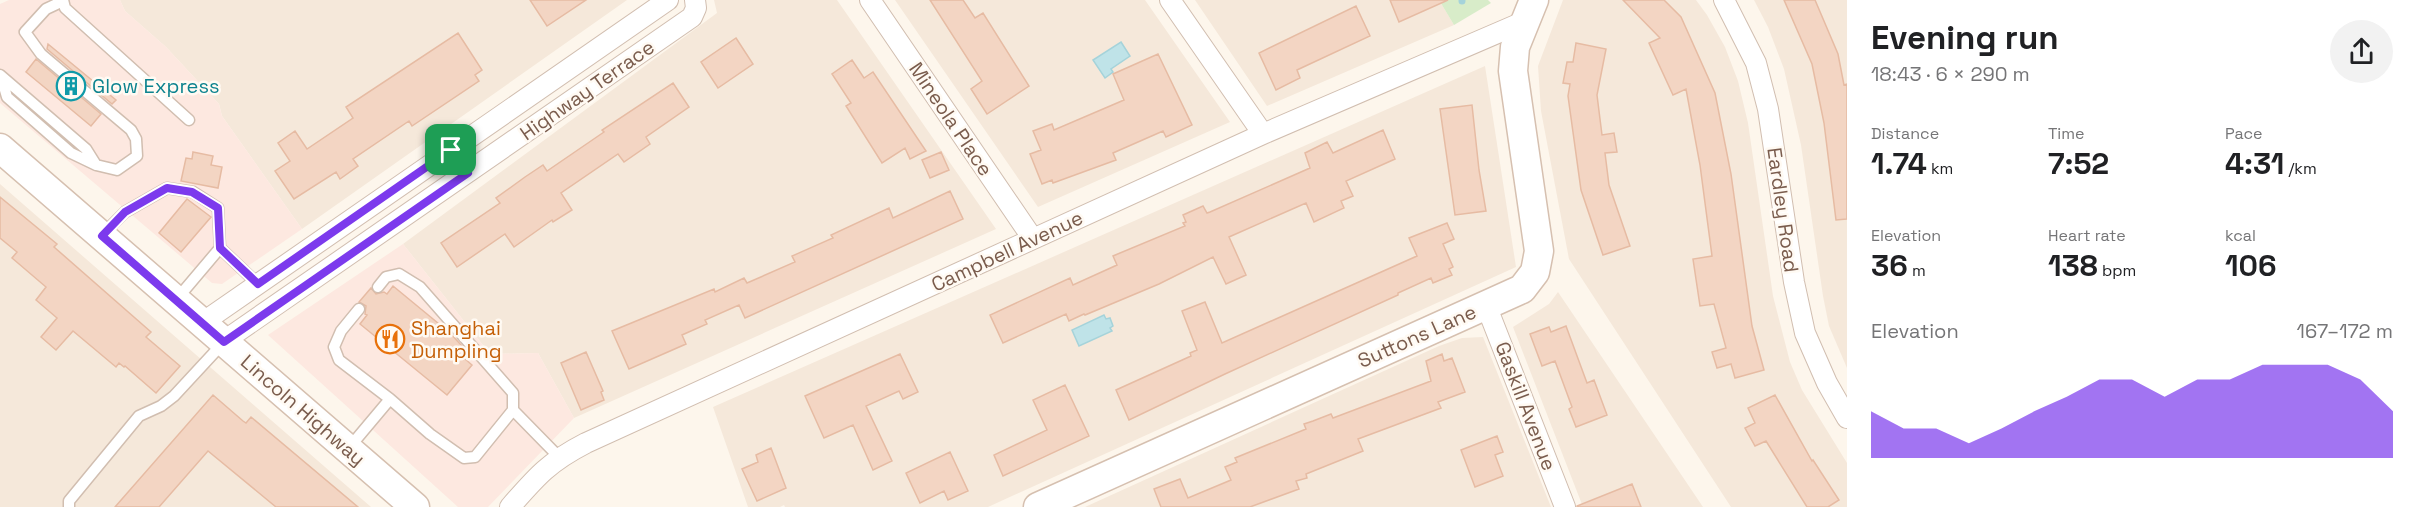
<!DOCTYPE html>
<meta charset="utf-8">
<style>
:root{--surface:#fff;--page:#f2f2f2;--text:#202124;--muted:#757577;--accent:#7c3aed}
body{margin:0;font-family:"Space Grotesk",sans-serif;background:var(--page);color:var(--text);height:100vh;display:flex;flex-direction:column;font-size:22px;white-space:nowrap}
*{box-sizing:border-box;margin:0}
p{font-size:20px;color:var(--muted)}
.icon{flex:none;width:33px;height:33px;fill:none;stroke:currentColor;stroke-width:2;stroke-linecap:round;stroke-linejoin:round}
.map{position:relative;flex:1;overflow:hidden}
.panel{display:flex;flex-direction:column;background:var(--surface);width:570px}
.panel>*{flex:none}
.pin{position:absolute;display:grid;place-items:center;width:51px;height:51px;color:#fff;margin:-26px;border-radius:12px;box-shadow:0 3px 9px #0006}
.round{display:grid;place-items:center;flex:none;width:63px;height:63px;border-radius:32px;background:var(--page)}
.summary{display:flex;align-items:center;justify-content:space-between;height:102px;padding:0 24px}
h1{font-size:33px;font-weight:600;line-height:45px}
.stats{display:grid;grid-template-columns:repeat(3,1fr);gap:9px;height:102px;padding:6px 24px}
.stats div{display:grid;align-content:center}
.stats b{font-size:30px;font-weight:600}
.stats small{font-size:16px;font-weight:400}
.stats p{font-size:16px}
.chart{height:168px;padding:12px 24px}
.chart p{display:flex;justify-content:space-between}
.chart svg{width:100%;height:108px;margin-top:6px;fill:var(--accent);opacity:.7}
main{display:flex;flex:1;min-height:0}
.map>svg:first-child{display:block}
.residential{fill:#f5e8da}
.commercial{fill:#fde8e0}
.green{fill:#d8ecc9}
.water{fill:#bfe3e8;stroke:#a5d3da;stroke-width:1.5}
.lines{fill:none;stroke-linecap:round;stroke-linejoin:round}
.stream{stroke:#a5d3da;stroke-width:7}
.building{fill:#f3d5c3;stroke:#e6bba3;stroke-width:1.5}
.lane-casing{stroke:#d1beb0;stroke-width:13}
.street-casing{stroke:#d1beb0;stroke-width:22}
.secondary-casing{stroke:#d6c0b0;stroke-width:31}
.lane{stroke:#fff;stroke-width:10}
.street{stroke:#fff;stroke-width:20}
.secondary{stroke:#fff;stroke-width:28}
.route-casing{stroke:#fff;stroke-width:12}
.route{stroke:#7c3aed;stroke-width:8}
.labels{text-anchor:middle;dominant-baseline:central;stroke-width:5;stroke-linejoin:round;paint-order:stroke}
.culture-label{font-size:20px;fill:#0d838f;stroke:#fffaf3;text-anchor:start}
.street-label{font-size:20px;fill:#7a5c4d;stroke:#fffaf3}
.food-label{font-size:20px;fill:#c56008;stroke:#fffaf3;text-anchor:start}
</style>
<main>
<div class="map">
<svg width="1847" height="507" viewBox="0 0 1847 507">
<rect width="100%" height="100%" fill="#fdf6ec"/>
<path class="residential" d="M 120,0 L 627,0 L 302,229 L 222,116 L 219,104 L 166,47 L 125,11 Z
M 714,0 L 837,0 L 996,229 L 574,418 L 538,353 L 490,354 L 403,244 L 717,13 Z
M 895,0 L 1145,0 L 1230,122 L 1038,207 Z
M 1195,0 L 1439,0 L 1454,25 L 1267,106 Z
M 1563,0 L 1696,0 L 1707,15 L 1725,47 L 1738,81 L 1748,123 L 1773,296 L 1790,362 L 1802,390 L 1847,463 L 1847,507 L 1731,507 L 1569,259 L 1541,111 L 1538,66 Z
M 1754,0 L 1847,0 L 1847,368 L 1829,326 L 1823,296 L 1801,145 L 1784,69 L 1768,27 Z
M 1485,66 L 1516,267 L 988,507 L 785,507 L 784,505 L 780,507 L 748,507 L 713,407 Z
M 0,184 L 179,340 L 371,507 L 0,507 Z
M 1558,292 L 1703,507 L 1583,507 L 1513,327 L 1549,304 Z
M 1483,337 L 1551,507 L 1085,507 L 1439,346 L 1462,338 Z"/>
<path class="commercial" d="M 9,0 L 120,0 L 125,11 L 166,47 L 219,104 L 222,116 L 302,229 L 222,284 L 212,283 L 0,103 L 0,4 Z
M 403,244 L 490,354 L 538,353 L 574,418 L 488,507 L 458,507 L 268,335 Z"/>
<path class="green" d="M 1439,0 L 1488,0 L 1491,3 L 1454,25 Z"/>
<path class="water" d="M 1121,42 L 1130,56 L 1111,69 L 1113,72 L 1105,78 L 1093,60 Z
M 1104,315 L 1106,319 L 1110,318 L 1113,326 L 1110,328 L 1112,331 L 1079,346 L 1072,330 Z"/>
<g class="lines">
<path class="stream" d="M 1462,0 L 1462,1"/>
</g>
<path class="building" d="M 530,0 L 586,0 L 547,26 Z
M 930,0 L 963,0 L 975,18 L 983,13 L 1029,86 L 987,114 L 971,89 L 982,81 Z
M 1390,0 L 1448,0 L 1399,22 Z
M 1623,0 L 1664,0 L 1681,17 L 1715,93 L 1731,174 L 1752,326 L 1764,370 L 1735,378 L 1731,364 L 1717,368 L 1712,352 L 1726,348 L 1714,304 L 1700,306 L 1693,259 L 1712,256 L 1700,165 L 1686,89 L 1673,95 L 1649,43 L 1660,38 Z
M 1784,0 L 1815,0 L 1838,54 L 1844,85 L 1847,84 L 1847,219 L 1836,220 L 1824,123 L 1812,64 Z
M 1356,6 L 1370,36 L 1297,70 L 1300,78 L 1276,90 L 1259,53 Z
M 458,33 L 482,70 L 475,75 L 479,81 L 412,126 L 409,121 L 353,159 L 358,166 L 340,179 L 336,172 L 294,199 L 275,171 L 290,161 L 278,143 L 295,131 L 307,149 L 353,118 L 346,107 Z
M 736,38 L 753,64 L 718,88 L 701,62 Z
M 1576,43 L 1606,49 L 1597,95 L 1602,135 L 1614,133 L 1617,152 L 1605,153 L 1609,185 L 1630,246 L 1603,255 L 1581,190 L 1568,96 L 1570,84 L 1563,83 L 1567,62 L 1573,62 Z
M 48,44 L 116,100 L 112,104 L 47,49 Z
M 1158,54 L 1192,125 L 1166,137 L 1163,131 L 1113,153 L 1116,160 L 1053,183 L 1052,180 L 1042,184 L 1030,154 L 1041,150 L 1033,131 L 1052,124 L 1054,130 L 1124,100 L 1113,74 Z
M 36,59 L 101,114 L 91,126 L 26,72 Z
M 852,60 L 864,78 L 873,72 L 926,151 L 910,159 L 905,148 L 882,163 L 846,106 L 851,103 L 832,74 Z
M 673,83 L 689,107 L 646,137 L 650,144 L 624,162 L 618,154 L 561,193 L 572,210 L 553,222 L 552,220 L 514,247 L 505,234 L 457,267 L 441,243 L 500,203 L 496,198 L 525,177 L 543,165 L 547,171 L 604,132 L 602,130 Z
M 1472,105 L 1479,170 L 1486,211 L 1455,215 L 1440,109 Z
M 1383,130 L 1395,159 L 1346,181 L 1353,196 L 1341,201 L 1344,208 L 1314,222 L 1306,203 L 1229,237 L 1246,275 L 1226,284 L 1213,257 L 1159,284 L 1085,315 L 1084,314 L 1069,321 L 1066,314 L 1003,343 L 990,315 L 1070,278 L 1073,285 L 1117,265 L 1113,256 L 1185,226 L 1183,223 L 1186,222 L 1183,215 L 1203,206 L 1207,213 L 1210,212 L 1310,168 L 1305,153 L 1327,142 L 1333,153 Z
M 193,152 L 213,156 L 211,165 L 222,167 L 218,188 L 181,181 L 186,158 L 192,159 Z
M 941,152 L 949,170 L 930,178 L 922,160 Z
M 950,191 L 963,219 L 745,318 L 739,305 L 705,320 L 707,324 L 682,335 L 686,344 L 629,369 L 612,331 L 714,289 L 715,292 L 744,278 L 747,283 L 795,262 L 792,256 L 833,238 L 831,235 L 889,208 L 893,218 Z
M 0,197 L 57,244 L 54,247 L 151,332 L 146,337 L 180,366 L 156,393 L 125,366 L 124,367 L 119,363 L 116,367 L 73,331 L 56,350 L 41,337 L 57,318 L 36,300 L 46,287 L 12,258 L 17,252 L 0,238 Z
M 187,199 L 211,217 L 181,252 L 159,233 Z
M 1447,223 L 1454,239 L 1443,244 L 1453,267 L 1449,269 L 1452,275 L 1433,283 L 1431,278 L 1398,293 L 1398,295 L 1225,374 L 1129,420 L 1116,390 L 1191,356 L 1190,353 L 1197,350 L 1182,311 L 1205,302 L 1222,343 L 1417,256 L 1409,238 Z
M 393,286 L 450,333 L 462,346 L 457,352 L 472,365 L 447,395 L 360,324 L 367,315 L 365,314 L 366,306 L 359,302 L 371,288 L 376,294 L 384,292 L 387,294 Z
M 1566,326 L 1587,383 L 1594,380 L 1607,415 L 1576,427 L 1569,409 L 1572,407 L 1555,361 L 1542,366 L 1530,334 L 1549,327 L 1551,332 Z
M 586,352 L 603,391 L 601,392 L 604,400 L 581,410 L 561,363 Z
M 900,354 L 918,392 L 903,399 L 899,391 L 866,406 L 892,461 L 873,470 L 853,425 L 824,438 L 805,396 Z
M 1442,354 L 1444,361 L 1452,358 L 1465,392 L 1438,402 L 1441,408 L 1358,439 L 1363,451 L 1306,474 L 1307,478 L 1296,481 L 1299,489 L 1250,507 L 1161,507 L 1154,489 L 1180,479 L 1188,498 L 1231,480 L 1225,467 L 1237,462 L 1235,458 L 1306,429 L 1304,424 L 1313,421 L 1331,414 L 1333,418 L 1431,381 L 1426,361 Z
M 1065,385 L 1089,436 L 1003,476 L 994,455 L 1047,430 L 1033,400 Z
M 213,395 L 243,421 L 246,423 L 251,417 L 358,507 L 276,507 L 208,451 L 159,507 L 115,507 Z
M 1775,395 L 1812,461 L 1813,460 L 1839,500 L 1828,507 L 1807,507 L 1766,441 L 1755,446 L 1745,428 L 1755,423 L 1748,408 Z
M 1497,436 L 1503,452 L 1495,455 L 1503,476 L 1475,487 L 1461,450 Z
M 771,448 L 786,488 L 757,501 L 742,469 L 758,462 L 756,455 Z
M 950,452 L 968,491 L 948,500 L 944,491 L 920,503 L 906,473 Z
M 1632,484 L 1641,507 L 1577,507 L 1577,506 Z"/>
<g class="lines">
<g class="lane-casing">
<path id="lane" d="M 63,0 L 65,8 L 189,120
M 0,75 L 86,149 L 96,165 L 117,170 L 137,156 L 136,139 L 131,130 L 41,54 L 25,32 L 46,9 L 63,1
M 1,76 L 7,97 L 71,153 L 96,165
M 102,235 L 125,212 L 167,188 L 193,192 L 218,208 L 220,248
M 176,300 L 220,248 L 258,284
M 359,309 L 341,331 L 334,347 L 339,360 L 390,399
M 513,410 L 559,457
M 348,449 L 390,399 L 430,434 L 464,458 L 475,457 L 513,410 L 513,393 L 420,287 L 399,274 L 386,277 L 378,287
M 69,507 L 69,501 L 139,416 L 161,406 L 174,396 L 224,342"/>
</g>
<g class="street-casing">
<path id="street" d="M 870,0 L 1033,239
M 1170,0 L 1263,134
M 1724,0 L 1756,63 L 1768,109 L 1794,282 L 1805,333 L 1827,383 L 1847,418
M 1486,305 L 1565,507
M 202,323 L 668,0
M 224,341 L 692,17 L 696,8 L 695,0
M 510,507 C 537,476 549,462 586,443 L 1263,134 L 1523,22"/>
</g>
<g class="secondary-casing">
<path id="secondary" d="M 0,148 L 415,507
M 1038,507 L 1522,289 L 1535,272 L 1539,251 L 1513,71 L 1515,47 L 1534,0"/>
</g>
<use href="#lane" class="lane"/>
<use href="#street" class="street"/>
<use href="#secondary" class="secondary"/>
</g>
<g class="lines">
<g class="route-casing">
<path id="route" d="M 451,150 L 468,173 L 224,342 L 102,236 L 125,212 L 167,188 L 192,192 L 218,208 L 220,248 L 258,284 Z"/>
</g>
<use href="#route" class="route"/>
</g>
<defs>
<g id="building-ring" transform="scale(1.5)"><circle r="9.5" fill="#fffaf3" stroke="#0f9aa8" stroke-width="1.5"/><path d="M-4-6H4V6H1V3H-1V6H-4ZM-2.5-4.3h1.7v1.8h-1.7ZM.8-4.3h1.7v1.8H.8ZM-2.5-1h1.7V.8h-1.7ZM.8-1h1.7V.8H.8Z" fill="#0f9aa8"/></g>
<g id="restaurant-ring" transform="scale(1.5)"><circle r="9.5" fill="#fffaf3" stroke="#e8710a" stroke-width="1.5"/><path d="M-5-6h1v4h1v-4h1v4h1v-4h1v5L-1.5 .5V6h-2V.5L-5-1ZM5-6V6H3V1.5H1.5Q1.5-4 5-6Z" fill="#e8710a"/></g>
</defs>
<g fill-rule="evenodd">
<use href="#building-ring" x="71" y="86"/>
<use href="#restaurant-ring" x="390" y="339"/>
</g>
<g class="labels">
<g class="culture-label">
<text x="92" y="86">Glow Express</text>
</g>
<g class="street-label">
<text transform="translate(587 90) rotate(-35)">Highway Terrace</text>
<text transform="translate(951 119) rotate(56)">Mineola Place</text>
<text transform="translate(1783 210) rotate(82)">Eardley Road</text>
<text transform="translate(1007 251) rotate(-25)">Campbell Avenue</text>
<text transform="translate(1417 336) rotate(-24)">Suttons Lane</text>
<text transform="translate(1526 406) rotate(69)">Gaskill Avenue</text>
<text transform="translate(303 410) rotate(41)">Lincoln Highway</text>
</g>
<g class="food-label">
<text x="411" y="328">Shanghai<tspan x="411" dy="23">Dumpling</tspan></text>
</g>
</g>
</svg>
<div class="pin" style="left:451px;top:150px;background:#1e9e55"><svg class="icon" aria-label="arrive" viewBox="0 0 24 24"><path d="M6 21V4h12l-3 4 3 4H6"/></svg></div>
</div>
<section class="panel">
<div class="summary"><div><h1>Evening run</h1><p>18:43 · 6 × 290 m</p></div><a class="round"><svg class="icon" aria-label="share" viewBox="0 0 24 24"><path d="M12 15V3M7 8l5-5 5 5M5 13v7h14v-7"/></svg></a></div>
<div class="stats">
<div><p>Distance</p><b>1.74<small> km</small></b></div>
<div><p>Time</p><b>7:52</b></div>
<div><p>Pace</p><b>4:31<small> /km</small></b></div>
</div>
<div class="stats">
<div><p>Elevation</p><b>36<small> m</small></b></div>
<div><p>Heart rate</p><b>138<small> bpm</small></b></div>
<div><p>kcal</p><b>106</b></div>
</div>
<div class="chart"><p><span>Elevation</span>167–172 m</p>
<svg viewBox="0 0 160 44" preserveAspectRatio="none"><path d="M0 44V25L10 32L20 32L30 38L40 32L50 25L60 19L70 12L80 12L90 19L100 12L110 12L120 6L130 6L140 6L150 12L160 25V44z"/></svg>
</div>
</section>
</main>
